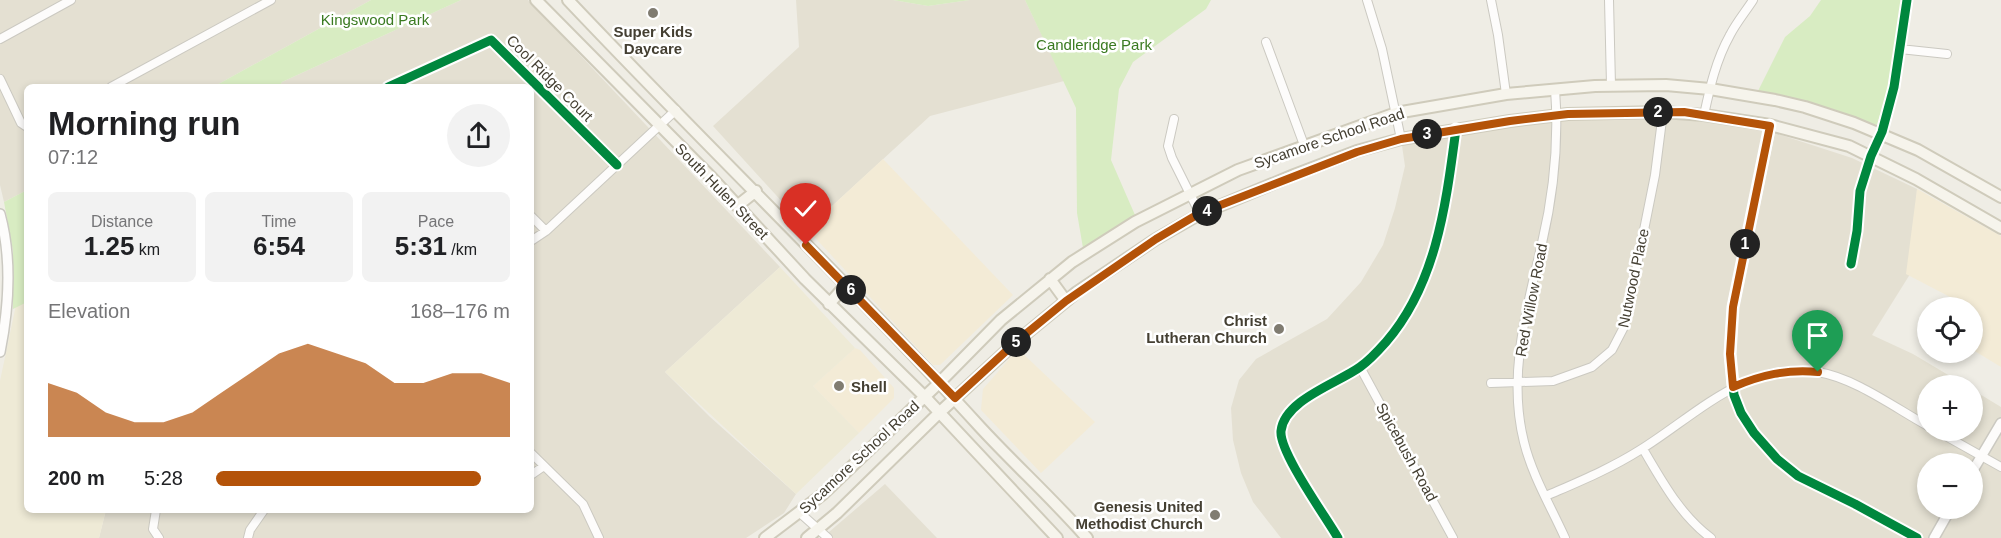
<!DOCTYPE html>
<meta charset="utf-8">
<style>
:root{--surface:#fff;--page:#f2f2f2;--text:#202124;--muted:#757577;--accent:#b45309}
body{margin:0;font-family:Arial,sans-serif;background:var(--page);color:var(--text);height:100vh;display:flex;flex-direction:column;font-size:22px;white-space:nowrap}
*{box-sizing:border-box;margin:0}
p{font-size:20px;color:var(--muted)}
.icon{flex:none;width:33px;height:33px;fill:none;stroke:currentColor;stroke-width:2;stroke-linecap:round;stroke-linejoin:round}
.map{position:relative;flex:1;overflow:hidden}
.details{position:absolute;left:24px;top:84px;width:510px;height:429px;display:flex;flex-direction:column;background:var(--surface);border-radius:9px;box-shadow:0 3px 9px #0003}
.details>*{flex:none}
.buttons{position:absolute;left:1917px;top:297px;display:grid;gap:12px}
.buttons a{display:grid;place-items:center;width:66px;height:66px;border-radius:50%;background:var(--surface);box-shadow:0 3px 9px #0003;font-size:30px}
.pin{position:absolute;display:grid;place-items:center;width:51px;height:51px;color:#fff;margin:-62px -26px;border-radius:50% 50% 50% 0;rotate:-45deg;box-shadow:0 0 6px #0007}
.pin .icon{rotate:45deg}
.km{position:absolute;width:30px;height:30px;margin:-15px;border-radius:50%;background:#222;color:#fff;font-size:16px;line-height:30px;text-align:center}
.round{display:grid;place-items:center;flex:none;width:63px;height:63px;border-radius:32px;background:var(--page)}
.headline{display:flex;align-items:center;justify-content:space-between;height:102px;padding:0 24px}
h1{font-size:33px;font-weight:700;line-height:45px}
.figures{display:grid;grid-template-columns:repeat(3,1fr);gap:9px;height:102px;padding:6px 24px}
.figures div{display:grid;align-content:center;border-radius:9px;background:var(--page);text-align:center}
.figures b{font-size:26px;font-weight:700}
.figures small{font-size:16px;font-weight:400}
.figures p{font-size:16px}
.chart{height:168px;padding:12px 24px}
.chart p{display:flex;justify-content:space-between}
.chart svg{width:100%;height:108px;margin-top:6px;fill:var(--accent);opacity:.7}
ul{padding:0 24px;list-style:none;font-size:20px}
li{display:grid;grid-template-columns:96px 72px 1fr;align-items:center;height:45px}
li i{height:15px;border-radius:8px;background:var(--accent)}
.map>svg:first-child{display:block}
.residential{fill:#e4e0d2;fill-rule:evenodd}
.commercial{fill:#f3ebd6}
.education{fill:#eeead6}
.green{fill:#d8ecc2}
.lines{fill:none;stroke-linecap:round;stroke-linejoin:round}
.minor-casing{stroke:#cbc9c1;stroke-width:10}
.tertiary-casing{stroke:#cbc9c1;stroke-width:12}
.secondary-casing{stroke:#cfcbbb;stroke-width:14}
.minor{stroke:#fdfcfb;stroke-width:8}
.tertiary{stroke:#fdfcfb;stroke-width:9}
.secondary{stroke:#f6f4ec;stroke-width:10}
.cycleway-casing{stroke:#fff;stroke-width:13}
.cycleway{stroke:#00873e;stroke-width:9}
.route-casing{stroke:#fff;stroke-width:12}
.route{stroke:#b45309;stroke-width:8}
.poi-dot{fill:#807c71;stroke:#fff;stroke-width:2}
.labels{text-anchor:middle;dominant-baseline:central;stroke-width:5;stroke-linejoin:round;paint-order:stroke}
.park-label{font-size:15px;fill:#3a7a21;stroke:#fff}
.poi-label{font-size:15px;font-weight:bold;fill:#443f32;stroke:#fff;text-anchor:end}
.street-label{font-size:15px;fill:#443f32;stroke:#fff}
</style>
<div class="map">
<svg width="2001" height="538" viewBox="0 0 2001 538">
<rect width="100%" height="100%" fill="#efede5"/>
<path class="residential" d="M 0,0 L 371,0 L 213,87 L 27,87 L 27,190 L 4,202 L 0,185 Z
M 461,0 L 528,0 L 780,267 L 665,372 L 709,416 L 796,494 L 784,513 L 746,538 L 99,538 L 106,510 L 531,510 L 531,87 L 279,87 L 282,82 Z
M 796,0 L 893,0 L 928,6 L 970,0 L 1025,0 L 1064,81 L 930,116 L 807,229 L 713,126 L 799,47 Z
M 1663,116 L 1769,131 L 1852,158 L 1917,189 L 1912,271 L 1872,335 L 1913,354 L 1965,385 L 1928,386 L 1928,430 L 1972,430 L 1973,390 L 2001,407 L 2001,538 L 1281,538 L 1253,502 L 1241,473 L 1233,440 L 1231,408 L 1239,380 L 1256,359 L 1327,319 L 1361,282 L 1383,245 L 1395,208 L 1405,166 L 1401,139 L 1455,134 L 1557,121 ZM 1928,464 L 1972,464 L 1972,508 L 1928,508 Z
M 885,484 L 937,538 L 822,538 Z"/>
<path class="commercial" d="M 883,159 L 1013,295 L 940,365 L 933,365 L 807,229 Z
M 1917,189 L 2001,236 L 2001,367 L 1973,350 L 1972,308 L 1954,307 L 1948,304 L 1952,298 L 1906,274 Z
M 855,348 L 860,350 L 894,388 L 894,398 L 859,433 L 813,386 Z
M 1018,349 L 1095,422 L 1041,473 L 981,410 L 983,389 Z"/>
<path class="education" d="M 780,267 L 855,348 L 813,386 L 859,433 L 796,494 L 665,372 Z
M 27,300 L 27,510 L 106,510 L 99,538 L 0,538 L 0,381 L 16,305 Z"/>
<path class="green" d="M 371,0 L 461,0 L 282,82 L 279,87 L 213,87 Z
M 893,0 L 970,0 L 928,6 Z
M 1025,0 L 1211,0 L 1206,9 L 1133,62 L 1119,89 L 1111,160 L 1135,215 L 1083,248 L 1077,213 L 1076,108 Z
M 1821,0 L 1902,0 L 1887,91 L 1877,125 L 1758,91 L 1785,37 L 1810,16 Z
M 27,190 L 27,302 L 13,309 L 13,251 L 4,202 Z"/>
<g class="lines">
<g class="minor-casing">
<path id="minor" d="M 1367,0 L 1382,49 L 1401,139
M 1491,0 L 1498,35 L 1506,94
M 1609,0 L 1611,85
M 0,39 L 71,0
M 1266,42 L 1304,145
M 1900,49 L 1947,54
M 0,79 L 21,123 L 27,127
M 111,87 L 271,0
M 388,87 L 491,40 L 617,165
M 1555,89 C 1559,142 1554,192 1542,243 C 1527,308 1507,375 1524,442 C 1532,475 1551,507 1565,538
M 1704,115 C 1710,87 1716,60 1730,35 C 1736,23 1746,11 1753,0
M 1174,119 L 1168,146 L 1172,158 L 1200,214
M 1770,125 L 1733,307 L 1730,354 L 1734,395 L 1741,413 L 1754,433 L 1777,459 L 1798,476 L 1855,504 L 1917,538
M 531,216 L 546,231
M 531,241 L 546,231 L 676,110
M 1851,264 L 1857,231 L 1860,191 L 1871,156 L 1882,132 L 1894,87 L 1907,0
M 1360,367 L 1453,538
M 1491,383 L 1553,381 L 1592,367 L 1612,350 L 1625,325 L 1655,175 L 1663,112
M 1935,430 L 2001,467
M 1643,449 C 1662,481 1680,515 1711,538
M 531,453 L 583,504 L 599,538
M 531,475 L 544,466
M 1546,496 C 1578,482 1610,469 1640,450 C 1695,416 1747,360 1818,372 C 1855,378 1895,408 1928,426
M 156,510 L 153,529 L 159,538
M 800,513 L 828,538
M 248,538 L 250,530 L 264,510
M 1338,538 C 1326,517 1279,452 1281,431 C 1284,400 1338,383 1360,367 C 1370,360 1378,351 1386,342 C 1437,283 1446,203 1456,129"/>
</g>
<g class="tertiary-casing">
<path id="tertiary" d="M 0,214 C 12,258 9,307 0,352
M 1972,472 L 2001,423
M 1934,538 L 1951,508"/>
</g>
<g class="secondary-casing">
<path id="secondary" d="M 536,0 L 712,178 L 805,279 L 924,396 L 1057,538
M 568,0 C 704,144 847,281 980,427 C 1015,465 1053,499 1087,538
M 737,206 L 756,191
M 1050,279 L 1066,301
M 829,304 L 846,285
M 765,538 L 823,494 L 939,383 L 1001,320 L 1072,262 L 1135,222 L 1238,170 L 1396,113 L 1506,94 L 1595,86 L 1666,85 L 1710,89 L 1775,100 L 1805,107 L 1854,123 L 1918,150 L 2001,197
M 807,538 L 837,513 L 940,412 L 1016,342 L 1077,292 L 1156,239 L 1200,214 L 1294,175 L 1357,151 L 1401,139 L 1510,121 L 1568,114 L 1663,112 L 1704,115 L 1770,125 L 1849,146 L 1916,179 L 2001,228"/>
</g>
<use href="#minor" class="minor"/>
<use href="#tertiary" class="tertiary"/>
<use href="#secondary" class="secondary"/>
<g class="cycleway-casing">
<path id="cycleway" d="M 388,87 L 491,40 L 617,165
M 1770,125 L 1733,307 L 1730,354 L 1734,395 L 1741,413 L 1754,433 L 1777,459 L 1798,476 L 1855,504 L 1917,538
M 1851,264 L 1857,231 L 1860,191 L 1871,156 L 1882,132 L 1894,87 L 1907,0
M 1338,538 C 1326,517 1279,452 1281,431 C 1284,400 1338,383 1360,367 C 1370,360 1378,351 1386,342 C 1437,283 1446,203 1456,129"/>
</g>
<use href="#cycleway" class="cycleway"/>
</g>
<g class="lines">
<g class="route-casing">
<path id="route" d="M 806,245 L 955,398 L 1016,342 L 1066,301 L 1156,239 L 1200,213 L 1357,152 L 1401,139 L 1510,121 L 1568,114 L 1684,112 L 1770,126 L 1733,307 L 1730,354 L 1733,387 C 1761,375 1787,369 1818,372"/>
</g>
<use href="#route" class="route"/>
</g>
<g class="poi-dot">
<circle cx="653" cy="13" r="6"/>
<circle cx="1279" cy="329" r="6"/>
<circle cx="839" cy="386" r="6"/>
<circle cx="1215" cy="515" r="6"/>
</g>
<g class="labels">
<g class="park-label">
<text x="375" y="19">Kingswood Park</text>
<text x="1094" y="44">Candleridge Park</text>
</g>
<g class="poi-label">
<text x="653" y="31" text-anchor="middle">Super Kids<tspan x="653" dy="17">Daycare</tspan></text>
<text x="1267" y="320">Christ<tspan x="1267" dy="17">Lutheran Church</tspan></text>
<text x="851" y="386" text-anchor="start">Shell</text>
<text x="1203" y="506">Genesis United<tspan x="1203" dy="17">Methodist Church</tspan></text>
</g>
<g class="street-label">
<text transform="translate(550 78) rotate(45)">Cool Ridge Court</text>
<text transform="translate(1329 138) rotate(-19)">Sycamore School Road</text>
<text transform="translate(722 191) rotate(46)">South Hulen Street</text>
<text transform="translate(1633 278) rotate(-78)">Nutwood Place</text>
<text transform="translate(1531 300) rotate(-79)">Red Willow Road</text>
<text transform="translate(1407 452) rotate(61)">Spicebush Road</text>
<text transform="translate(859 457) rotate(-43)">Sycamore School Road</text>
</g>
</g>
</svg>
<div class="buttons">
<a><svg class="icon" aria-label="locate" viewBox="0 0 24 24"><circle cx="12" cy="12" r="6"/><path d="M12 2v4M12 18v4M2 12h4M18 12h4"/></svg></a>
<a>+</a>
<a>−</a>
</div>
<div class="pin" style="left:1818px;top:372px;background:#1e9e55"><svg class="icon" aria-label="arrive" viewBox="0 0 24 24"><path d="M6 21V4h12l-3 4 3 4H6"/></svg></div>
<div class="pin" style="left:806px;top:245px;background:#d93025"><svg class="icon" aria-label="check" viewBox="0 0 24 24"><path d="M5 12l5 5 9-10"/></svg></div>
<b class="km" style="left:1745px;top:244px">1</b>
<b class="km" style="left:1658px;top:112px">2</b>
<b class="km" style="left:1427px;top:134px">3</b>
<b class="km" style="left:1207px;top:211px">4</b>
<b class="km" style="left:1016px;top:342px">5</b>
<b class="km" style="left:851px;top:290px">6</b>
<section class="details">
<div class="headline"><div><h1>Morning run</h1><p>07:12</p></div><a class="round"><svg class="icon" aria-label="share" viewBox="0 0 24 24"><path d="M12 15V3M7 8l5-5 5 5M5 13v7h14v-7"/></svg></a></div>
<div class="figures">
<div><p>Distance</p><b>1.25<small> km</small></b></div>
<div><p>Time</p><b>6:54</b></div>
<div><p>Pace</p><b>5:31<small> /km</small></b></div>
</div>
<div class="chart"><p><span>Elevation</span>168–176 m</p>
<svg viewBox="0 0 160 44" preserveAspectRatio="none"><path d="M0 44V22L10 26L20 34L30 38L40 38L50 34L60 26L70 18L80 10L90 6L100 10L110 14L120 22L130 22L140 18L150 18L160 22V44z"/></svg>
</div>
<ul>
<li><b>200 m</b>5:28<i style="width:90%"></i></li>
</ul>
</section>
</div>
